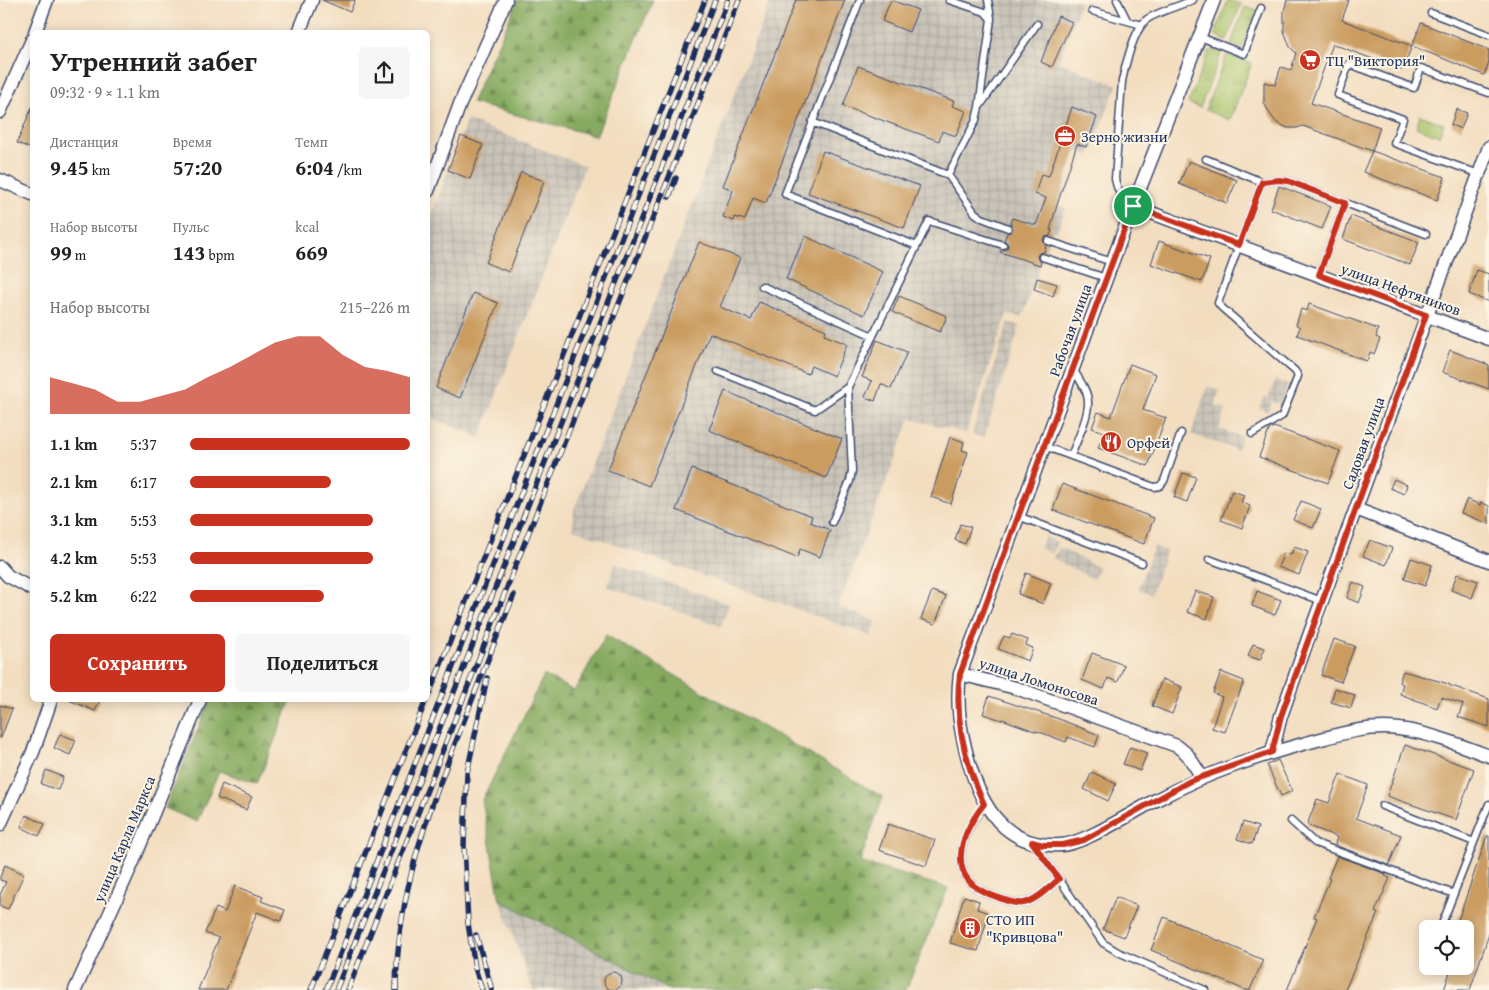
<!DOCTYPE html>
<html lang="ru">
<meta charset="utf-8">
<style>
:root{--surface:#fff;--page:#f6f6f6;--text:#222;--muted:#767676;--accent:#c8321e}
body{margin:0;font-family:"Gentium Book Plus",serif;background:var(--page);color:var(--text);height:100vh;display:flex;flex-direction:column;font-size:19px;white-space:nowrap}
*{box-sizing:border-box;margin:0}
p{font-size:16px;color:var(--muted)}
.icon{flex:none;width:28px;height:28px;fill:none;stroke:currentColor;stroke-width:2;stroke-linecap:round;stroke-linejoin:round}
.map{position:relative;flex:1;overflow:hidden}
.panel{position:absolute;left:30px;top:30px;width:400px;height:672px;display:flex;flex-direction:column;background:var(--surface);border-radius:8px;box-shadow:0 2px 12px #0003}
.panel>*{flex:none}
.controls{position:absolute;left:1419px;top:920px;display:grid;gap:10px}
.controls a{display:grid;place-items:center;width:55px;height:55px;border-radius:8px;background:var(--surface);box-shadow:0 2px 12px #0003;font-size:25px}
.pin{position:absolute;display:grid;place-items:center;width:42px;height:42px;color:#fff;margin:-21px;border:2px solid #fff;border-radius:50%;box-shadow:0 1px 5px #0007}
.round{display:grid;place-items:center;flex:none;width:52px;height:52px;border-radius:8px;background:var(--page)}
.head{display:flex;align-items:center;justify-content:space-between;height:85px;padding:0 20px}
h1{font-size:28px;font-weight:600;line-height:38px}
.figures{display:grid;grid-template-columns:repeat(3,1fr);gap:8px;height:85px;padding:5px 20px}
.figures div{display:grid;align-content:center}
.figures b{font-size:21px;font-weight:600}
.figures small{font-size:14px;font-weight:400}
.figures p{font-size:14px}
.chart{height:140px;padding:10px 20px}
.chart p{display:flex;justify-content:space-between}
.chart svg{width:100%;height:90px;margin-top:5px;fill:var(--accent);opacity:.7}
.action{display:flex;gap:10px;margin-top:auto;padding:10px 20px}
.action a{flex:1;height:58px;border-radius:8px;background:var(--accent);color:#fff;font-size:20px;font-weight:600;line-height:58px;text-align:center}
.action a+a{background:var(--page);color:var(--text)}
ul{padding:0 20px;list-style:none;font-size:16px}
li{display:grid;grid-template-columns:80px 60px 1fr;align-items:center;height:38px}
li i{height:12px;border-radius:6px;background:var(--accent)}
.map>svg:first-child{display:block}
.industrial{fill:url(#industrial-grid)}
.grass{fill:url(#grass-tufts);stroke:#627a64}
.forest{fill:url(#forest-firs);stroke:#506c5e}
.building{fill:#ca9c61}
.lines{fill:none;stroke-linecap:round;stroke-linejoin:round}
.lane-casing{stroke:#3b496d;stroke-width:9}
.street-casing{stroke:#3b496d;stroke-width:15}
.lane{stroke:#fff;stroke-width:6}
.street{stroke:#fff;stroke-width:12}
.rail-casing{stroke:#1b2f5e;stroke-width:5.5}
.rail{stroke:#fcf5e5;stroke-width:4;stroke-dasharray:11;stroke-linecap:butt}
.route-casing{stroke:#fff;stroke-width:10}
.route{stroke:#c8321e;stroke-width:6}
.labels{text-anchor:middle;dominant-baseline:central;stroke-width:4;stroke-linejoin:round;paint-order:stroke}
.poi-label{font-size:15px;fill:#1b2f5e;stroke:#fcf5e5;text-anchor:start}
.street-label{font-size:15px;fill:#1b2f5e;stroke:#fcf5e5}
</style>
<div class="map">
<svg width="1489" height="990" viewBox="0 0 1489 990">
<defs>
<pattern id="industrial-grid" width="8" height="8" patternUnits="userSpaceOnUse" patternTransform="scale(1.25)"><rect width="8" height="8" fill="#c9c3b8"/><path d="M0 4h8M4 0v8" fill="none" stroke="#aca8a1"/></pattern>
<pattern id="grass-tufts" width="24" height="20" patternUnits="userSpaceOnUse" patternTransform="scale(1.25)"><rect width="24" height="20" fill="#a9c46a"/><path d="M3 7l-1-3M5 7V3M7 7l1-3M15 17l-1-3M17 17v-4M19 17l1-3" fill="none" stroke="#89a05a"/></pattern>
<pattern id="forest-firs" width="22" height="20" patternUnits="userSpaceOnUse" patternTransform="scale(1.25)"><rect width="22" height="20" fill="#86aa5e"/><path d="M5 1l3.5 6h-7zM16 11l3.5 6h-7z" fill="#6d8b51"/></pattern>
</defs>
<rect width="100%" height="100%" fill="#fcf5e5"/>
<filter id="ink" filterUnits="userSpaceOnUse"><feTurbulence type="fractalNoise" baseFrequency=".02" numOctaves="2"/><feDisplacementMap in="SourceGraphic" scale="10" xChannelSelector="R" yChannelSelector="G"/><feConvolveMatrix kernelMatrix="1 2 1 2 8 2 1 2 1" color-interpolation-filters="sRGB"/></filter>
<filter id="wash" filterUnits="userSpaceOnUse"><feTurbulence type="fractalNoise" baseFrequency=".0096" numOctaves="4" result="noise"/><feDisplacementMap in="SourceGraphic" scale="20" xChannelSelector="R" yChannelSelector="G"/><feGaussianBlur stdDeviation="1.12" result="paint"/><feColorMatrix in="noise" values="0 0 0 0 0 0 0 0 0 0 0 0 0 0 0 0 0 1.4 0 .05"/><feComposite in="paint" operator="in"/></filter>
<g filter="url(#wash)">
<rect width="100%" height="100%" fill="#f3ddbf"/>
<path class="industrial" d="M 771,0 L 1077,0 L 1081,2 L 1058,62 L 1117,85 L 1090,155 L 1076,151 L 1058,205 L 1065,208 L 1057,232 L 1052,231 L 1022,318 L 1007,314 L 966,433 L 910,419 L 838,607 L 876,621 L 871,636 L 573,529 L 574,510 Z
M 467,120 L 585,166 L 480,437 L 428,416 L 428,224 Z
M 1008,322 L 1020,326 L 984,438 L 972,434 Z
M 1276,380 L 1288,385 L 1280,405 L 1272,401 L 1268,412 L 1259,408 L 1264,397 L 1268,398 Z
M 1208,386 L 1220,390 L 1215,405 L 1226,409 L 1219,429 L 1242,437 L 1237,450 L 1191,434 Z
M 1045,536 L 1057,542 L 1052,554 L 1039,548 Z
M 1154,546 L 1166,551 L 1151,594 L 1138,589 Z
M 1059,547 L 1099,568 L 1093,579 L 1053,558 Z
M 615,564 L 729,604 L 721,626 L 607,587 Z
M 500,900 L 668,990 L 533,990 Z"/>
<path class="grass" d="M 1228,0 L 1241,4 L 1226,42 L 1215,34 Z
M 1245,6 L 1257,10 L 1242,48 L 1231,44 Z
M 1209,51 L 1222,51 L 1200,108 L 1188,103 Z
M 1227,54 L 1252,63 L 1230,120 L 1205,110 Z
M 1420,115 L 1444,124 L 1439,136 L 1416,127 Z"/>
<path class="forest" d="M 518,0 L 653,0 L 596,136 L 471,103 Z
M 606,635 L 883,797 L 860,862 L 948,888 L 906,990 L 669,990 L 500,900 L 482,800 L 544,675 L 574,691 Z
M 210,700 L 291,700 L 257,784 L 219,771 L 197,822 L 165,808 Z"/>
<g id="blocks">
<path class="building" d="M 322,0 L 355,0 L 350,12 Z
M 796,0 L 845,0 L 766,203 L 753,198 L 745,220 L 735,217 L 734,221 L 723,217 L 733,190 L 723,186 Z
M 891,0 L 918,10 L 909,32 L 882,21 Z
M 1287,0 L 1349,0 L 1342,20 L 1412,46 L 1402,70 L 1333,44 L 1311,103 L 1380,127 L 1372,151 L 1303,126 L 1297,128 L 1288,128 L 1277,123 L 1270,114 L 1264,103 L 1264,82 L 1275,85 L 1281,67 L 1291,70 L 1296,53 L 1290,47 L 1284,31 L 1284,11 Z
M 1058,16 L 1072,22 L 1052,67 L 1041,62 Z
M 1421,23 L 1489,50 L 1489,63 L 1484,75 L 1412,46 Z
M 858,66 L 954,101 L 952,106 L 966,111 L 956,136 L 942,131 L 939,141 L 843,106 Z
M 32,107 L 32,149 L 17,143 Z
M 1072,107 L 1097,117 L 1086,147 L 1077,144 L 1057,205 L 1050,230 L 1052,230 L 1050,236 L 1045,237 L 1043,240 L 1046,246 L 1044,252 L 1039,253 L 1037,256 L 1038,260 L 1041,262 L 1040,265 L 1000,252 L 1001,250 L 1004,250 L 1008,247 L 1008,244 L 1004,240 L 1007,233 L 1011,232 L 1013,229 L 1010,223 L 1012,218 L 1036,225 L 1046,198 L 1035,194 L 1041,174 L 1049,176 Z
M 1456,109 L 1467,113 L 1461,129 L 1451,125 Z
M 461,136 L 483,145 L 470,179 L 448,170 Z
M 823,151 L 920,186 L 904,228 L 808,193 Z
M 1372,151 L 1445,177 L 1437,200 L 1363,172 Z
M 1189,161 L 1237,180 L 1227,203 L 1179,184 Z
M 521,172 L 544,181 L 509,272 L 486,263 Z
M 1279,186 L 1331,206 L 1322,229 L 1271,209 Z
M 1351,216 L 1419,242 L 1410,265 L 1343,239 Z
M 805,236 L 883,272 L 864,315 L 786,279 Z
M 1159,241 L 1210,259 L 1202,282 L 1151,264 Z
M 699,242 L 740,258 L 720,307 L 751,320 L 759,302 L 826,330 L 824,335 L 847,344 L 834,376 L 811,366 L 808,374 L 710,333 L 649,486 L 608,470 Z
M 1477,270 L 1489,274 L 1489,302 L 1469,294 Z
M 1037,278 L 1057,284 L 1053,296 L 1034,289 Z
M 473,293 L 498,303 L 460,398 L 436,388 Z
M 899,296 L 947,316 L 940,332 L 892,312 Z
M 1309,304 L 1378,329 L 1376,337 L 1380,339 L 1374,354 L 1370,352 L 1367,361 L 1297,335 L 1300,327 L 1296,325 L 1301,309 L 1307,311 Z
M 877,340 L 907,352 L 891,389 L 881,384 L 875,401 L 865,397 L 872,381 L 862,377 Z
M 1450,350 L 1489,365 L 1489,389 L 1442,372 Z
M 1130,364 L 1156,374 L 1143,410 L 1166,418 L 1148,466 L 1098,448 L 1104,432 L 1092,428 L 1098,412 L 1111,417 Z
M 725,391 L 842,439 L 826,478 L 709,430 Z
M 1274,427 L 1340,451 L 1328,483 L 1259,457 L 1269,430 Z
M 950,437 L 964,442 L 962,450 L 968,452 L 951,504 L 931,497 Z
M 692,469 L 812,516 L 810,522 L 830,530 L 820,557 L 800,549 L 797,558 L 676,510 Z
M 1183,473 L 1196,477 L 1187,502 L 1174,497 Z
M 1394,479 L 1407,485 L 1404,494 L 1390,488 Z
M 1062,484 L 1154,518 L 1144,544 L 1053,510 Z
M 1232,491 L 1244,495 L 1241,502 L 1250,506 L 1242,528 L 1221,520 Z
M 1467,499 L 1480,505 L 1481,502 L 1489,506 L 1489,524 L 1461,513 Z
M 1301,501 L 1321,509 L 1313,528 L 1293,520 Z
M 960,524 L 971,527 L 965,544 L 955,540 Z
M 1370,540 L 1392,548 L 1386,565 L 1363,556 Z
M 1294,547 L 1308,552 L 1299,575 L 1278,567 L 1284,553 L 1291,555 Z
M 1411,558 L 1432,565 L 1425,586 L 1404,579 Z
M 1026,573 L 1051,583 L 1043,604 L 1018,594 Z
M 1457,574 L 1478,581 L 1472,598 L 1451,590 Z
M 1353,582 L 1365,587 L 1359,603 L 1347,598 Z
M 932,591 L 946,596 L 935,624 L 921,619 Z
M 1195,591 L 1214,597 L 1207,619 L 1187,612 Z
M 1257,591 L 1281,600 L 1275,615 L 1252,606 Z
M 1012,634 L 1028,640 L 1026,645 L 1033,648 L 1028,661 L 998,649 L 1004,636 L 1010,638 Z
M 1334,639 L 1355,646 L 1341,682 L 1321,675 Z
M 1253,644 L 1265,648 L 1260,660 L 1248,656 Z
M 1092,653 L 1124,665 L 1118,682 L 1108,678 L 1104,689 L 1082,680 Z
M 1403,671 L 1449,684 L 1449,685 L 1489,699 L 1489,727 L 1458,717 L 1463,704 L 1441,697 L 1437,708 L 1400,694 L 1403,684 L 1399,682 Z
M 1221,672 L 1244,681 L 1225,732 L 1212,728 L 1222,697 L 1213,693 Z
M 1162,679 L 1182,687 L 1172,714 L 1152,706 Z
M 1335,688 L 1355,695 L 1351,708 L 1331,702 Z
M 989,696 L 1059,719 L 1099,735 L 1095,747 L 1068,737 L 1066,742 L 1037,731 L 1037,732 L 1002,719 L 1002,720 L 983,714 Z
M 69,700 L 100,700 L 95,711 Z
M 0,705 L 12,709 L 1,738 L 0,738 Z
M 60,734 L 76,740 L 70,755 L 54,748 Z
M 1405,745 L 1474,769 L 1456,820 L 1387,796 Z
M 1130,747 L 1147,753 L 1140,771 L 1123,764 Z
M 1278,760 L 1292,791 L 1281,796 L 1267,765 Z
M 46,770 L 63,777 L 58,790 L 41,784 Z
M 1092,772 L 1116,784 L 1108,801 L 1084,789 Z
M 1340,774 L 1368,785 L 1356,818 L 1401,835 L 1389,865 L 1340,847 L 1335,844 L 1337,837 L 1307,825 L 1317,799 L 1329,803 Z
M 222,784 L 252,797 L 246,810 L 217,798 Z
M 26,815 L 45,824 L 39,836 L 21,827 Z
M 1243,822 L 1258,827 L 1252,844 L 1237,839 Z
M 888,824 L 935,840 L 926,866 L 879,850 Z
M 1487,836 L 1489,836 L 1489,934 L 1470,990 L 1444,990 L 1452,966 L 1465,966 L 1465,929 L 1455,929 Z
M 1337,856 L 1386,874 L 1385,876 L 1390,878 L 1375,912 L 1378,913 L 1345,990 L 1287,990 L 1317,918 L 1314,917 L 1330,879 L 1328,878 Z
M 5,865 L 24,874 L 8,909 L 0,906 L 0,895 L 6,882 L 0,880 L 0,877 Z
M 235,886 L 263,897 L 261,901 L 285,910 L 281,921 L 257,912 L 226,990 L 198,990 L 219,938 L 205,933 L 216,908 L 225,912 Z
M 964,896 L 979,901 L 977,909 L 989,913 L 978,951 L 950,943 Z
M 1116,897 L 1137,906 L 1124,937 L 1103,929 Z
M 1164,917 L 1263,960 L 1250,990 L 1245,990 L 1151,950 Z
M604 981a9 9 0 1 1 18 0a9 9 0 1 1-18 0Z"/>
</g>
</g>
<g filter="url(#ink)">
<use href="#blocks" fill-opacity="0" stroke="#3b496d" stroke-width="1"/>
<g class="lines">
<g class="lane-casing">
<path id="lane" d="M 860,0 L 785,194 L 917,246
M 988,0 L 991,18
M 1117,0 L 1127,20
M 1092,11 L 1142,25
M 1431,13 L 1489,35
M 1200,37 L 1244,54 L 1261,8
M 980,106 L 1037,24
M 812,122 L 948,175 L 975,213 L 982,218 L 1008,228
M 1206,159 L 1262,182 L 1218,303 L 1221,307 L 1295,371 L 1298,376 L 1282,416 L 1252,434
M 1479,174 L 1394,143 L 1403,119 L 1338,95 L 1349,64 L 1414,88 L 1421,68 L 1489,93
M 948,175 L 976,120 L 979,107 L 991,19 L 985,12 L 949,0
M 1262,182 L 1279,180 L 1288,181 L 1426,234
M 1133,206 C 1122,199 1118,193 1115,179 L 1122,81 C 1125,66 1134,30 1146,20 C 1154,13 1182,5 1193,0
M 1048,241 L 1112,262
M 1042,257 L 1106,278
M 1319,275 L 1345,203
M 762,286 L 873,336
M 718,371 L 815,410 L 848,387
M 1044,446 L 1154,487 L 1160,486 L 1164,481 L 1181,433
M 1071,456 C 1076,442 1089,417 1088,402 C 1088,391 1079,379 1073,369
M 1018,516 L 1142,563
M 832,522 L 850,481 L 852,471 L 848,387 L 929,221 L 1003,245
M 1209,559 L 1322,601
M 985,804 C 959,836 944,880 994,896 C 1003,899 1014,905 1024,903 C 1037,900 1049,887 1059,879 L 1033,843
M 1382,806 L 1474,842
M 1291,821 L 1315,843 L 1454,894
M 1059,879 L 1103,943 L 1118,952 L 1205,990
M 1440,929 L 1489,804"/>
</g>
<g class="street-casing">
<path id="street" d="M 1214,0 L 1133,206 L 960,674 C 956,704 960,730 968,759 C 981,807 1005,848 1061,845 C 1084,844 1133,812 1156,800 C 1207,773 1255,757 1310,742 C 1340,734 1368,725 1399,729 C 1430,733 1460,745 1489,756
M 35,32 L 47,0
M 299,32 L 312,0
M 0,112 L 32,40
M 0,180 L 32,194
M 428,191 L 460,104 L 506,0
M 1133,206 L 1489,339
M 1356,509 L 1489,561
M 0,567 L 8,576 L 32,589
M 960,674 L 1016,688 L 1177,746 L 1187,754 L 1202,777
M 1272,752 L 1281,716 L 1310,633 L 1489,147
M 0,825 L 33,752 L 51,700
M 75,990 L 133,862 L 200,700"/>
</g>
<use href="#lane" class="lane"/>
<use href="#street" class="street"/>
<g class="rail-casing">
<path id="rail" d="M 669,197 L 676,178
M 428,697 L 705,0
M 476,935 L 492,990
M 311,990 L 426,700
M 326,990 L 715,0
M 336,990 L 728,0
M 348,990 L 739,0
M 396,990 C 397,894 427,813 462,726 C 479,682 496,638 514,595
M 482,990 L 475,968 L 468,923 L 464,845 L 467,773 L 487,678"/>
</g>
<use href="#rail" class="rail"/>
</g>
</g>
<g class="lines" filter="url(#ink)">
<g class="route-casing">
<path id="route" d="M 1279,180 L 1288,181 L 1345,203 L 1319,275 L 1426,315 L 1296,674 L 1281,716 L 1272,752 L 1190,781 L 1084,840 L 1063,845 L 1043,845 L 1032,842 L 1059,879 C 1049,887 1037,900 1024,903 C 1014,905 1003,899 994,896 C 944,880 959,836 984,804 C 965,763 954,718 960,674 L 1133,206 L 1239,245 L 1262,182 Z"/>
</g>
<use href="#route" class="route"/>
</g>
<defs>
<g id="supermarket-disc" transform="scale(1.125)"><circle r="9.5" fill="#c8321e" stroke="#fcf5e5"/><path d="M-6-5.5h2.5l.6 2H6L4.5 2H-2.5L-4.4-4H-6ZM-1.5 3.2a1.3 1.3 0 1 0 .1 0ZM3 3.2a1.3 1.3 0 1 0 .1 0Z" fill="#fff"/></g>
<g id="office-disc" transform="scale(1.125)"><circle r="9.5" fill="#c8321e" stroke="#fcf5e5"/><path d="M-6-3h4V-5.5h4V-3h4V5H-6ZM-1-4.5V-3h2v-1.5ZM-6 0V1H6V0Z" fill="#fff"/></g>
<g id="restaurant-disc" transform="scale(1.125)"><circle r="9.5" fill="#c8321e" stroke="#fcf5e5"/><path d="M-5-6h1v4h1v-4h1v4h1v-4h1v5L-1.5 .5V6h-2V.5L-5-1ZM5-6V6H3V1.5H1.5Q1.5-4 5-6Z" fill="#fff"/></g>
<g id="building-disc" transform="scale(1.125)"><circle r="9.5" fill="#c8321e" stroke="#fcf5e5"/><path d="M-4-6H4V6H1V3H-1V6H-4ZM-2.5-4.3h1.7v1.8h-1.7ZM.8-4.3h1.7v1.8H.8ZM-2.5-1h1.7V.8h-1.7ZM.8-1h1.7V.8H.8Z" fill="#fff"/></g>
</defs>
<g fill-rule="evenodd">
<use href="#supermarket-disc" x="1310" y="60"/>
<use href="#office-disc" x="1065" y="136"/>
<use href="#restaurant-disc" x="1111" y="442"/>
<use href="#building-disc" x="970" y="928"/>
</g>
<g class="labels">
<g class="poi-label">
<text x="1326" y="60">ТЦ "Виктория"</text>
<text x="1081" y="136">Зерно жизни</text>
<text x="1127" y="442">Орфей</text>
<text x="986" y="919">СТО ИП<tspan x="986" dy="17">"Кривцова"</tspan></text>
</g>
<g class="street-label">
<text transform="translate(1401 289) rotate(20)">улица Нефтяников</text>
<text transform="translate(1070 330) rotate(-70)">Рабочая улица</text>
<text transform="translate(1363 443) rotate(-70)">Садовая улица</text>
<text transform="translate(1039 681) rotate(18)">улица Ломоносова</text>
<text transform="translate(124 839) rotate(-67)">улица Карла Маркса</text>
</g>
</g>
</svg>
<div class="controls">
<a><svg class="icon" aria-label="locate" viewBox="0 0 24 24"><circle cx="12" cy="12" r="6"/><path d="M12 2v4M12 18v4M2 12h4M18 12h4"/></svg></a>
</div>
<div class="pin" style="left:1133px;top:206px;background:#1e9e55"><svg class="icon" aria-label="arrive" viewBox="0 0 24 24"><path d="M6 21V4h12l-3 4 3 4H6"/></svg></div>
<section class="panel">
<div class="head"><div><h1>Утренний забег</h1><p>09:32 · 9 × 1.1 km</p></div><a class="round"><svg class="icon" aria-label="share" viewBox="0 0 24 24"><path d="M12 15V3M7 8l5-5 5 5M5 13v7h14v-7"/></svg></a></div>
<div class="figures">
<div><p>Дистанция</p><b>9.45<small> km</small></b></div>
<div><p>Время</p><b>57:20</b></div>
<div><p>Темп</p><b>6:04<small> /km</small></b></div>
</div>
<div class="figures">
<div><p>Набор высоты</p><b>99<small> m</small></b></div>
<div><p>Пульс</p><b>143<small> bpm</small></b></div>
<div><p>kcal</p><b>669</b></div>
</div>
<div class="chart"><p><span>Набор высоты</span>215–226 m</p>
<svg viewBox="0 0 160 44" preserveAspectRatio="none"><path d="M0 44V26L10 29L20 32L30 38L40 38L50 35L60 32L70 26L80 21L90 15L100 9L110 6L120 6L130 15L140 21L150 23L160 26V44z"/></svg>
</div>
<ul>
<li><b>1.1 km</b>5:37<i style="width:100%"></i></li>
<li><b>2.1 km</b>6:17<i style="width:64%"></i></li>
<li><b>3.1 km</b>5:53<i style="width:83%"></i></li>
<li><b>4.2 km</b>5:53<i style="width:83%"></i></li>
<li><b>5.2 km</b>6:22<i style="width:61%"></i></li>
</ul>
<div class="action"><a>Сохранить</a><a>Поделиться</a></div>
</section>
</div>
